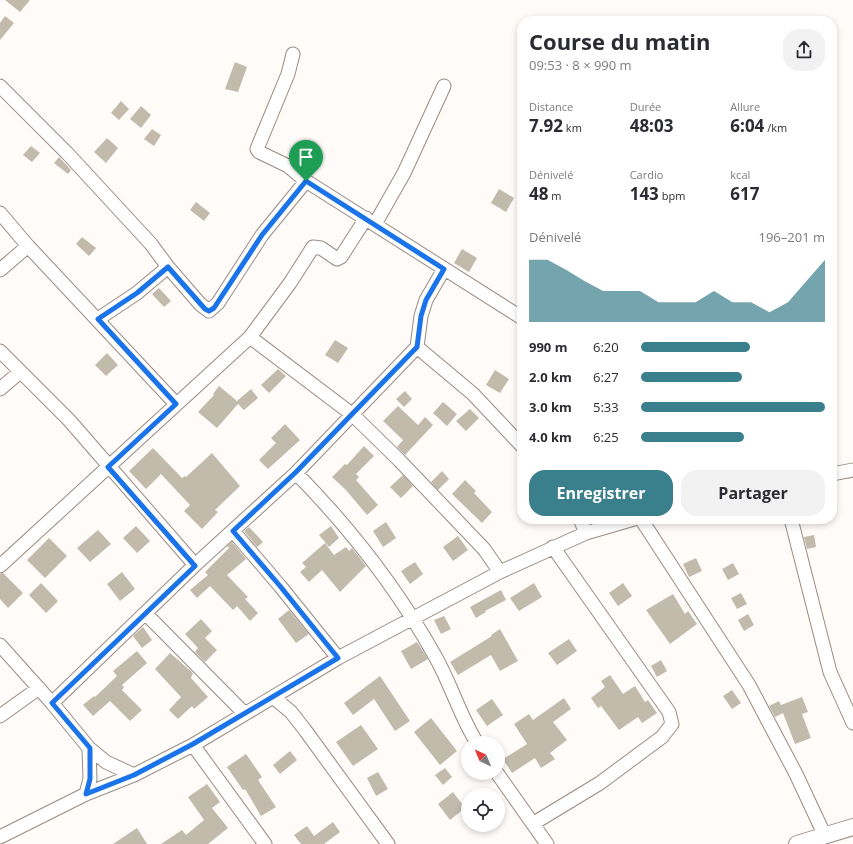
<!DOCTYPE html>
<html lang="fr">
<meta charset="utf-8">
<style>
:root{--surface:#fff;--page:#f2f2f3;--text:#2b2b33;--muted:#7c7c81;--accent:#3a808c}
body{margin:0;font-family:"Open Sans",sans-serif;background:var(--page);color:var(--text);height:100vh;display:flex;flex-direction:column;font-size:15px;white-space:nowrap}
*{box-sizing:border-box;margin:0}
p{font-size:13px;color:var(--muted)}
.icon{flex:none;width:22px;height:22px;fill:none;stroke:currentColor;stroke-width:2;stroke-linecap:round;stroke-linejoin:round}
.map{position:relative;flex:1;overflow:hidden}
.panel{position:absolute;left:517px;top:16px;width:320px;height:508px;display:flex;flex-direction:column;background:var(--surface);border-radius:16px;box-shadow:0 2px 6px #0003}
.panel>*{flex:none}
.needle{width:26px;rotate:316deg}
.buttons{position:absolute;left:461px;top:736px;display:grid;gap:8px}
.buttons a{display:grid;place-items:center;width:44px;height:44px;border-radius:50%;background:var(--surface);box-shadow:0 2px 6px #0003;font-size:20px}
.pin{position:absolute;display:grid;place-items:center;width:34px;height:34px;color:#fff;margin:-41px -17px;border-radius:50% 50% 50% 0;rotate:-45deg;box-shadow:0 0 4px #0007}
.pin .icon{rotate:45deg}
.round{display:grid;place-items:center;flex:none;width:42px;height:42px;border-radius:16px;background:var(--page)}
.summary{display:flex;align-items:center;justify-content:space-between;height:68px;padding:0 12px}
h1{font-size:22px;font-weight:700;line-height:30px}
.figures{display:grid;grid-template-columns:repeat(3,1fr);gap:6px;height:68px;padding:4px 12px}
.figures div{display:grid;align-content:center}
.figures b{font-size:17px;font-weight:700}
.figures small{font-size:11px;font-weight:400}
.figures p{font-size:11px}
.chart{height:112px;padding:8px 12px}
.chart p{display:flex;justify-content:space-between}
.chart svg{width:100%;height:72px;margin-top:4px;fill:var(--accent);opacity:.7}
.primary-button{display:flex;gap:8px;margin-top:auto;padding:8px 12px}
.primary-button a{flex:1;height:46px;border-radius:16px;background:var(--accent);color:#fff;font-size:16px;font-weight:700;line-height:46px;text-align:center}
.primary-button a+a{background:var(--page);color:var(--text)}
ul{padding:0 12px;list-style:none;font-size:13px}
li{display:grid;grid-template-columns:64px 48px 1fr;align-items:center;height:30px}
li i{height:10px;border-radius:5px;background:var(--accent)}
.map>svg:first-child{display:block}
.building{fill:#c2baab}
.lines{fill:none;stroke-linecap:round;stroke-linejoin:round}
.minor-casing{stroke:#9a8b82;stroke-width:15}
.tertiary-casing{stroke:#9a8b82;stroke-width:18}
.minor{stroke:#fff;stroke-width:13}
.tertiary{stroke:#fff;stroke-width:16}
.route-casing{stroke:#fff;stroke-width:8}
.route{stroke:#1a73e8;stroke-width:5}
</style>
<div class="map">
<svg width="853" height="844" viewBox="0 0 853 844">
<rect width="100%" height="100%" fill="#fefbf9"/>
<path class="building" d="M 5,0 L 30,0 L 20,12 Z
M 5,16 L 14,23 L 0,40 L 0,23 Z
M 235,62 L 247,67 L 238,92 L 225,89 Z
M 121,101 L 129,109 L 119,120 L 111,113 Z
M 141,106 L 151,115 L 141,128 L 130,119 Z
M 152,129 L 161,135 L 154,146 L 144,139 Z
M 107,138 L 118,148 L 106,163 L 94,152 Z
M 31,146 L 40,153 L 32,162 L 23,155 Z
M 59,157 L 71,170 L 68,174 L 54,163 Z
M 499,189 L 514,198 L 506,212 L 491,203 Z
M 196,202 L 210,213 L 204,221 L 190,210 Z
M 82,237 L 96,248 L 89,256 L 76,244 Z
M 462,249 L 477,258 L 469,272 L 454,263 Z
M 159,288 L 171,301 L 164,307 L 152,294 Z
M 335,340 L 348,348 L 338,363 L 325,355 Z
M 107,353 L 118,365 L 106,376 L 95,365 Z
M 278,369 L 286,376 L 269,393 L 261,385 Z
M 495,370 L 509,379 L 500,393 L 486,385 Z
M 219,386 L 237,401 L 251,389 L 258,398 L 244,410 L 238,404 L 217,428 L 198,412 L 214,395 L 213,394 Z
M 405,391 L 412,399 L 404,407 L 396,399 Z
M 443,402 L 457,414 L 447,426 L 433,413 Z
M 398,406 L 418,425 L 425,417 L 433,425 L 405,455 L 397,447 L 403,440 L 383,421 Z
M 470,409 L 479,418 L 466,431 L 456,421 Z
M 285,424 L 300,440 L 268,469 L 259,460 L 276,443 L 271,438 Z
M 364,446 L 374,456 L 356,474 L 359,477 L 356,480 L 378,505 L 367,515 L 346,490 L 332,477 L 345,464 L 347,465 Z
M 153,448 L 182,478 L 185,476 L 186,477 L 212,453 L 240,486 L 215,510 L 218,512 L 202,529 L 184,511 L 190,505 L 161,474 L 146,489 L 129,471 Z
M 442,471 L 449,479 L 438,490 L 431,482 Z
M 403,475 L 413,486 L 401,498 L 390,487 Z
M 465,480 L 476,491 L 474,493 L 492,512 L 482,523 L 452,494 Z
M 386,522 L 396,538 L 383,547 L 373,531 Z
M 136,526 L 150,541 L 137,553 L 123,538 Z
M 331,526 L 339,538 L 329,547 L 319,535 Z
M 249,527 L 263,542 L 257,547 L 244,531 Z
M 98,530 L 111,544 L 90,562 L 77,548 Z
M 814,535 L 816,547 L 807,549 L 804,537 Z
M 458,536 L 468,550 L 453,561 L 443,547 Z
M 49,538 L 67,556 L 45,578 L 27,560 Z
M 232,542 L 246,559 L 227,575 L 248,597 L 245,599 L 258,613 L 250,621 L 237,606 L 233,610 L 210,586 L 197,598 L 190,590 L 208,575 L 205,572 L 229,548 L 227,546 Z
M 325,543 L 334,555 L 346,547 L 349,551 L 352,548 L 366,566 L 340,592 L 322,570 L 309,582 L 300,572 L 306,567 L 302,563 Z
M 696,558 L 702,571 L 689,577 L 683,564 Z
M 415,562 L 423,574 L 410,584 L 401,571 Z
M 733,563 L 739,574 L 728,580 L 722,569 Z
M 122,572 L 135,589 L 120,601 L 107,584 Z
M 3,573 L 23,593 L 8,608 L 0,599 L 0,574 Z
M 41,583 L 58,601 L 46,613 L 29,595 Z
M 534,583 L 542,597 L 519,611 L 510,598 Z
M 623,583 L 632,596 L 618,606 L 609,593 Z
M 501,590 L 506,600 L 485,611 L 486,612 L 476,618 L 470,607 Z
M 741,593 L 747,604 L 737,609 L 731,598 Z
M 673,594 L 685,614 L 688,611 L 697,624 L 670,644 L 646,610 Z
M 289,610 L 309,634 L 296,643 L 278,619 Z
M 748,614 L 754,625 L 744,631 L 738,620 Z
M 444,616 L 451,629 L 441,634 L 434,620 Z
M 201,619 L 212,631 L 205,638 L 217,650 L 205,662 L 195,652 L 198,648 L 185,634 Z
M 143,627 L 152,640 L 142,648 L 133,636 Z
M 500,629 L 518,661 L 500,671 L 491,655 L 458,675 L 450,662 L 492,636 L 491,635 Z
M 569,639 L 577,651 L 557,665 L 548,653 Z
M 417,642 L 428,659 L 411,669 L 401,651 Z
M 137,651 L 147,663 L 122,685 L 124,687 L 122,690 L 142,710 L 130,721 L 110,701 L 93,716 L 83,705 L 94,696 L 95,697 L 117,676 L 113,671 Z
M 170,653 L 193,673 L 191,678 L 208,697 L 194,709 L 192,706 L 178,719 L 169,710 L 181,697 L 155,669 Z
M 661,660 L 667,671 L 657,677 L 651,666 Z
M 610,675 L 623,694 L 635,686 L 645,702 L 648,700 L 657,713 L 642,723 L 638,717 L 619,730 L 601,706 L 598,708 L 591,698 L 605,687 L 601,681 Z
M 380,676 L 410,721 L 395,731 L 374,699 L 353,715 L 344,703 Z
M 732,690 L 741,703 L 732,709 L 723,696 Z
M 802,697 L 808,712 L 802,714 L 811,738 L 795,744 L 783,713 L 775,717 L 769,706 L 779,701 L 781,705 Z
M 564,698 L 571,709 L 553,722 L 567,740 L 550,753 L 555,759 L 541,768 L 535,758 L 512,773 L 503,759 L 527,744 L 514,724 L 529,714 L 533,720 Z
M 492,699 L 503,715 L 487,726 L 476,710 Z
M 431,718 L 457,751 L 440,765 L 414,732 Z
M 361,725 L 378,749 L 353,766 L 336,742 Z
M 290,751 L 297,760 L 280,774 L 273,765 Z
M 246,754 L 262,777 L 258,780 L 276,807 L 261,816 L 245,789 L 243,790 L 227,767 Z
M 445,768 L 452,777 L 443,785 L 435,775 Z
M 378,772 L 388,789 L 376,796 L 367,778 Z
M 207,784 L 220,802 L 212,808 L 228,828 L 208,844 L 161,844 L 182,830 L 186,835 L 204,820 L 188,797 Z
M 453,792 L 465,808 L 450,820 L 438,804 Z
M 333,822 L 340,832 L 324,844 L 301,844 L 294,835 L 307,826 L 314,836 Z
M 137,828 L 147,844 L 113,844 Z"/>
<g class="lines">
<g class="minor-casing">
<path id="minor" d="M 293,54 L 288,74 L 257,149 L 259,152 L 288,166 L 306,181 L 522,318
M 0,86 L 67,153 L 151,244 L 168,267 L 200,304 L 209,311 L 218,303 L 262,235 L 306,181
M 0,213 L 28,246 L 176,404
M 375,224 L 404,173 L 444,86
M 0,270 L 28,246
M 98,319 L 137,293 L 168,267
M 250,337 L 353,415 L 399,460 L 484,549 L 500,572
M 417,347 L 473,394 L 522,446
M 0,351 L 69,420 L 195,565
M 0,389 L 20,372
M 296,473 C 350,528 397,588 435,656 C 451,684 460,716 477,743
M 832,474 L 853,470
M 580,519 L 586,533
M 641,519 L 749,685 L 796,774 L 825,836
M 791,519 L 830,672 L 853,723
M 233,531 L 280,586 L 338,658
M 0,566 L 250,337 L 290,283 L 313,247 L 321,248 L 337,259 L 341,257 L 366,218
M 146,614 L 244,713
M 0,645 L 52,703 L 89,748 L 106,762 L 134,775
M 273,697 L 291,712 L 305,730 L 388,844
M 52,703 L 195,565 L 296,473 L 417,347 L 421,316 L 426,300 L 444,269
M 0,716 L 39,688
M 193,745 L 265,844
M 497,773 L 547,844
M 86,794 L 90,779 L 89,748
M 534,823 L 600,783 L 662,737 L 672,724 L 669,712 L 553,547
M 0,837 L 86,794 L 134,775 L 193,745 L 338,658 L 500,572 L 586,533 L 634,519"/>
</g>
<g class="tertiary-casing">
<path id="tertiary" d="M 797,844 L 853,827"/>
</g>
<use href="#minor" class="minor"/>
<use href="#tertiary" class="tertiary"/>
</g>
<g class="lines">
<g class="route-casing">
<path id="route" d="M 306,181 L 444,269 L 426,300 L 421,316 L 417,347 L 296,472 L 233,531 L 280,586 L 338,658 L 193,744 L 134,775 L 86,794 L 90,779 L 90,748 L 52,703 L 195,566 L 108,467 L 176,404 L 98,319 L 137,293 L 168,267 L 205,309 L 209,311 L 214,308 L 262,235 Z"/>
</g>
<use href="#route" class="route"/>
</g>
</svg>
<div class="buttons">
<a><svg class="needle" viewBox="-14 -14 28 28"><path d="M0-13l5 13h-10z" fill="#e53935"/><path d="M0 13l5-13h-10z" fill="#7c7c81"/></svg></a>
<a><svg class="icon" aria-label="locate" viewBox="0 0 24 24"><circle cx="12" cy="12" r="6"/><path d="M12 2v4M12 18v4M2 12h4M18 12h4"/></svg></a>
</div>
<div class="pin" style="left:306px;top:181px;background:#1e9e55"><svg class="icon" aria-label="arrive" viewBox="0 0 24 24"><path d="M6 21V4h12l-3 4 3 4H6"/></svg></div>
<section class="panel">
<div class="summary"><div><h1>Course du matin</h1><p>09:53 · 8 × 990 m</p></div><a class="round"><svg class="icon" aria-label="share" viewBox="0 0 24 24"><path d="M12 15V3M7 8l5-5 5 5M5 13v7h14v-7"/></svg></a></div>
<div class="figures">
<div><p>Distance</p><b>7.92<small> km</small></b></div>
<div><p>Durée</p><b>48:03</b></div>
<div><p>Allure</p><b>6:04<small> /km</small></b></div>
</div>
<div class="figures">
<div><p>Dénivelé</p><b>48<small> m</small></b></div>
<div><p>Cardio</p><b>143<small> bpm</small></b></div>
<div><p>kcal</p><b>617</b></div>
</div>
<div class="chart"><p><span>Dénivelé</span>196–201 m</p>
<svg viewBox="0 0 160 44" preserveAspectRatio="none"><path d="M0 44V6L10 6L20 12L30 19L40 25L50 25L60 25L70 32L80 32L90 32L100 25L110 32L120 32L130 38L140 32L150 19L160 6V44z"/></svg>
</div>
<ul>
<li><b>990 m</b>6:20<i style="width:59%"></i></li>
<li><b>2.0 km</b>6:27<i style="width:55%"></i></li>
<li><b>3.0 km</b>5:33<i style="width:100%"></i></li>
<li><b>4.0 km</b>6:25<i style="width:56%"></i></li>
</ul>
<div class="primary-button"><a>Enregistrer</a><a>Partager</a></div>
</section>
</div>
